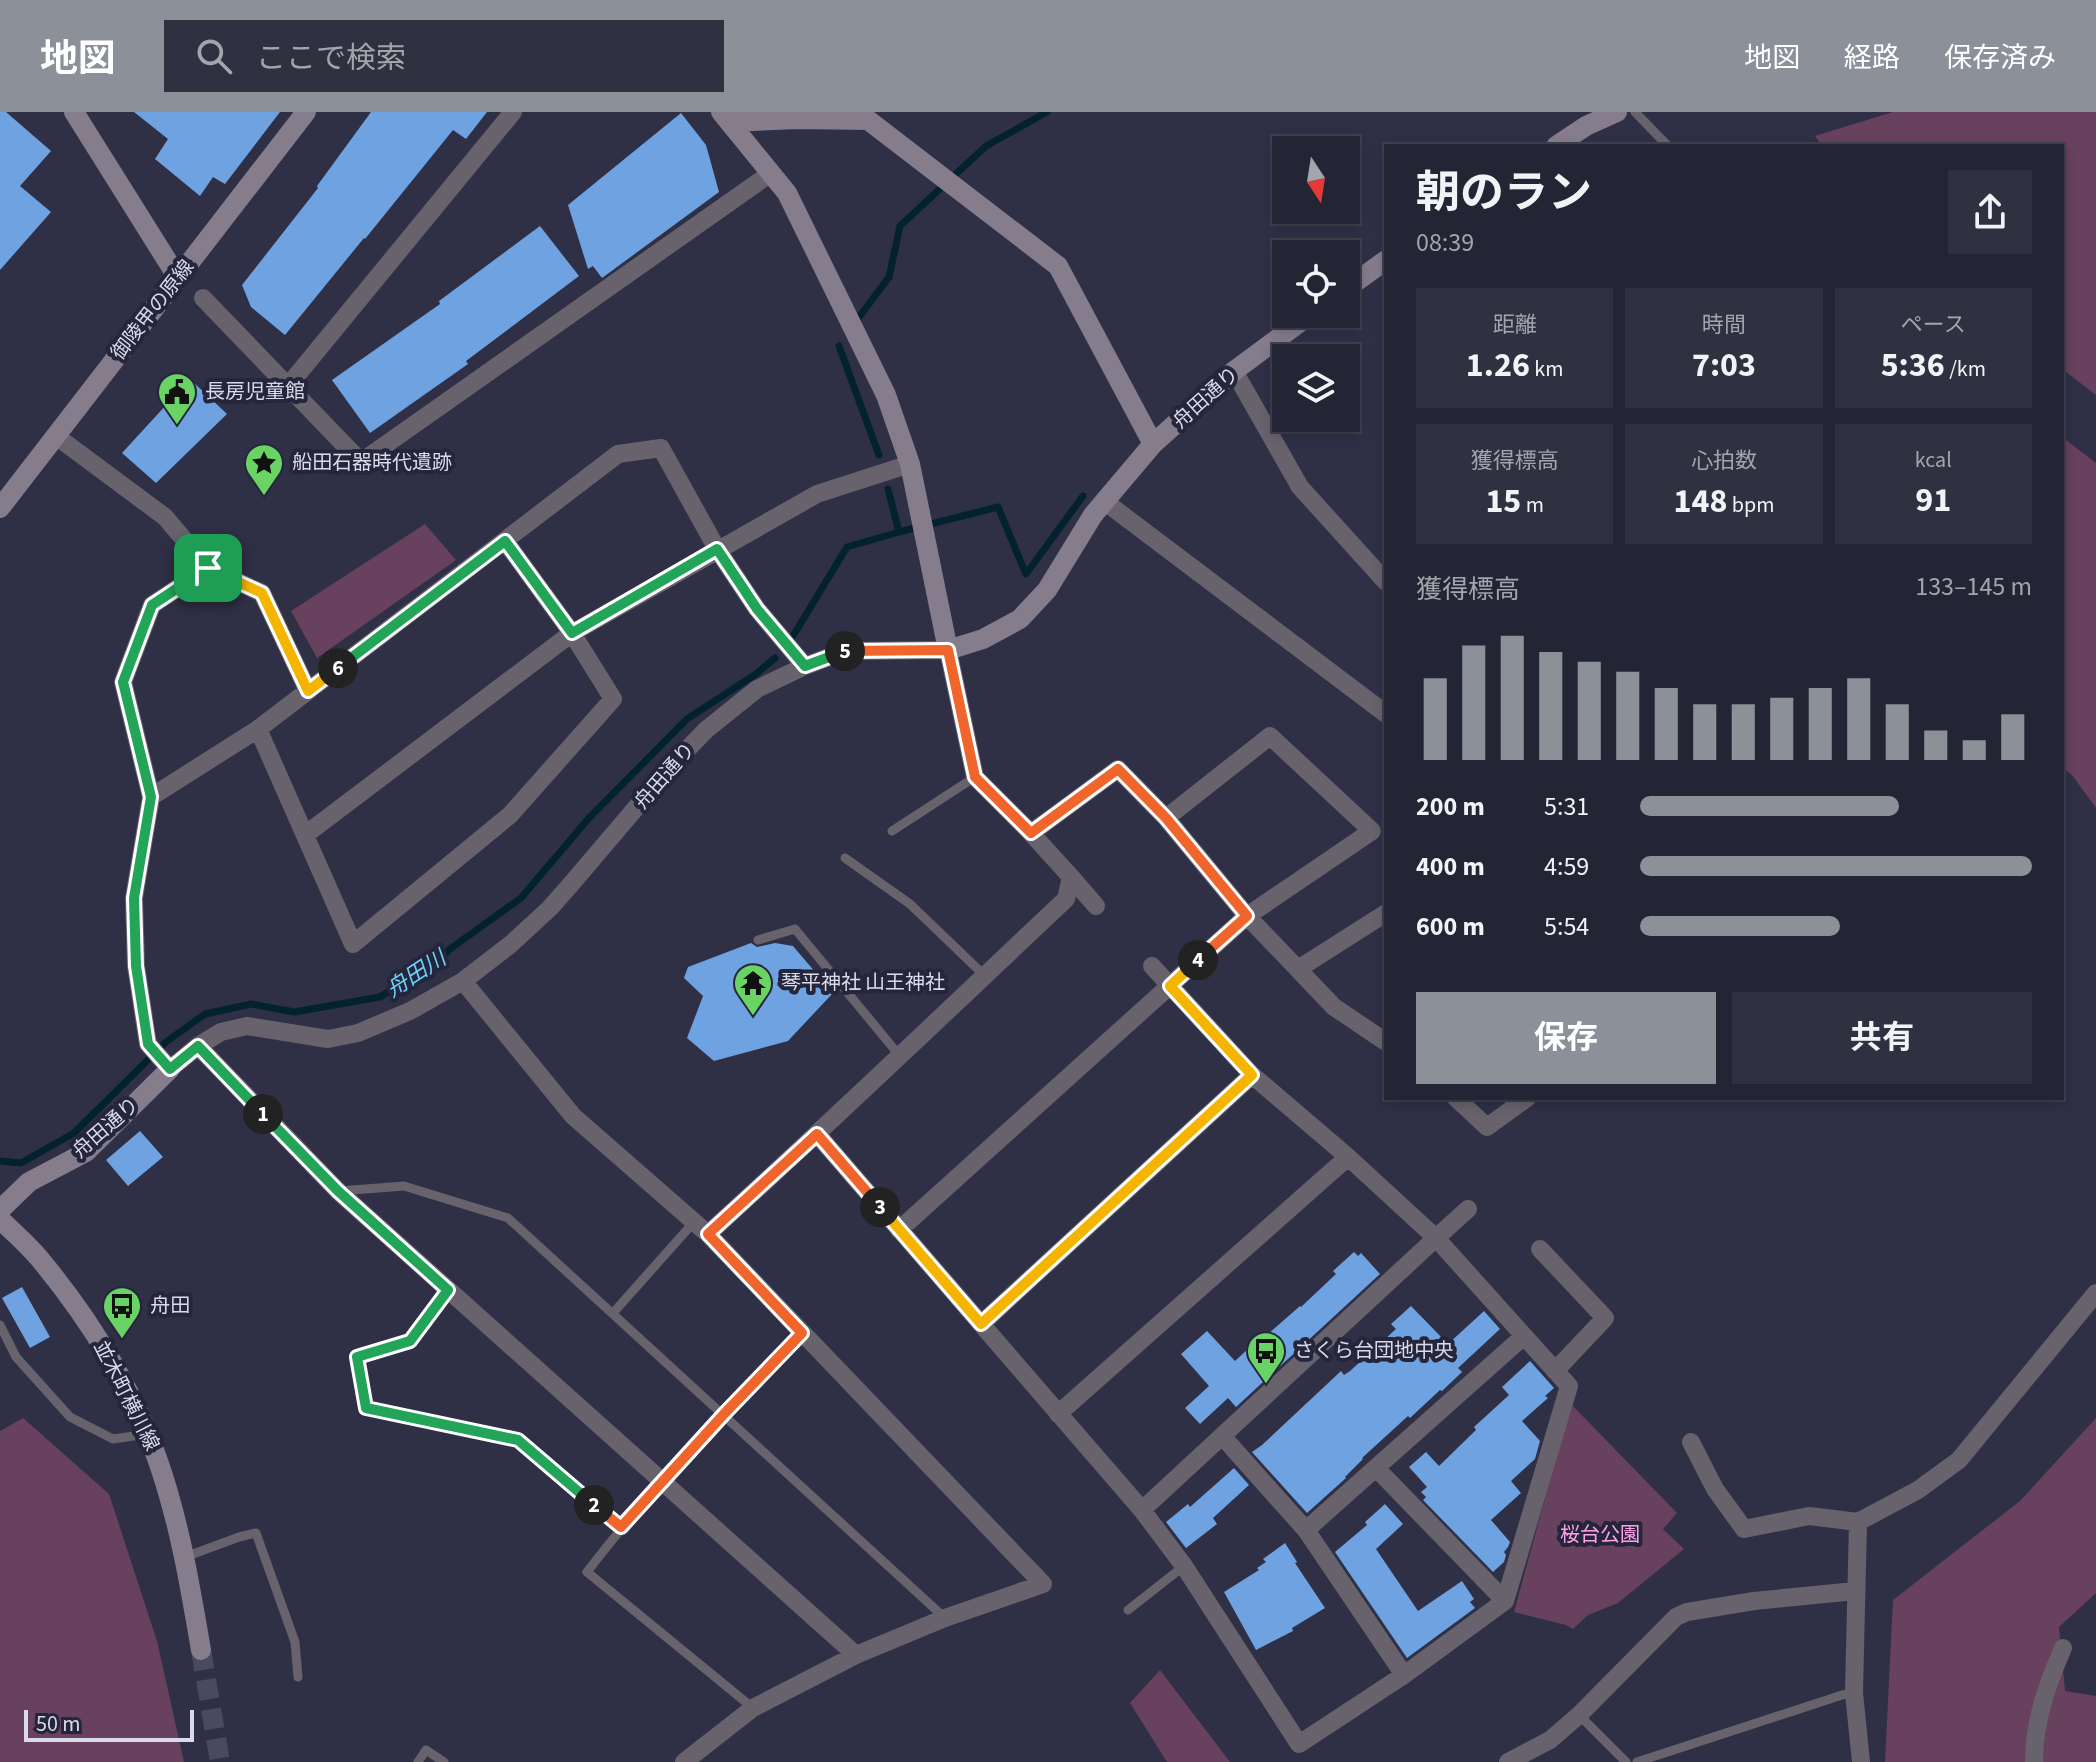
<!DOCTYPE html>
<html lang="ja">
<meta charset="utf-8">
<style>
:root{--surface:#232434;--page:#2f3040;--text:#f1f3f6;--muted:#a3a4ac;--line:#40414f;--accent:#8c9099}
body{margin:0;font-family:"Source Sans 3","Noto Sans JP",sans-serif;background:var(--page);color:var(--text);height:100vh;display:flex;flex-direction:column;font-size:30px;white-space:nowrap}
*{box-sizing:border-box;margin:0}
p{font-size:26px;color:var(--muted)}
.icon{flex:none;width:44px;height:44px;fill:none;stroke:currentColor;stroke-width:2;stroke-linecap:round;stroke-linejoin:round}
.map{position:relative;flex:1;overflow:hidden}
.drawer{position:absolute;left:1384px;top:32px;width:680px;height:956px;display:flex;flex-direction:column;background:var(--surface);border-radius:0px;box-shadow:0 4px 12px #0003,0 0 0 2px var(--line)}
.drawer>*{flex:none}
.needle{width:52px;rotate:168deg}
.tools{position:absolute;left:1272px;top:24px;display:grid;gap:16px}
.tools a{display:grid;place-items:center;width:88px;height:88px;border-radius:0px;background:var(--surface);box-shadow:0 4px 12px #0003,0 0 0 2px var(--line);font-size:40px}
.scale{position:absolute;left:24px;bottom:20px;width:170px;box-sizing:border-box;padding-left:8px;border:4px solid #dadbea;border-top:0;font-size:22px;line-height:28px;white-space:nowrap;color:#dadbea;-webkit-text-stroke:6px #25263c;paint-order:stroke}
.pin{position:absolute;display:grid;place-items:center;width:68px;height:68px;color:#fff;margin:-34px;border-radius:16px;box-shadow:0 4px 12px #0006}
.km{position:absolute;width:40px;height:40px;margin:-20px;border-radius:50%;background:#222;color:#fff;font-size:22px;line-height:40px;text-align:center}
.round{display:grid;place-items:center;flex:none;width:84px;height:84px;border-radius:0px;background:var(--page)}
.summary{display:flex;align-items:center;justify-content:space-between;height:136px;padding:0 32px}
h1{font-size:44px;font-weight:700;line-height:60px}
.figures{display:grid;grid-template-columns:repeat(3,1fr);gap:12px;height:136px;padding:8px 32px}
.figures div{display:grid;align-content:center;border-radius:0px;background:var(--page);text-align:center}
.figures b{font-size:34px;font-weight:700}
.figures small{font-size:22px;font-weight:400}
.figures p{font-size:22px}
.chart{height:224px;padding:16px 32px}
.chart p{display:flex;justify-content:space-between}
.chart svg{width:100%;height:144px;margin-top:8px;stroke:var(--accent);stroke-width:6}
.action{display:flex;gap:16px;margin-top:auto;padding:16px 32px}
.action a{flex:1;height:92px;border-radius:0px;background:var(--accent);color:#fff;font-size:32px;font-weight:700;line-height:92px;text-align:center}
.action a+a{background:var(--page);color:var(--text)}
ul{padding:0 32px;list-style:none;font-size:26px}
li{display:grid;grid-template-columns:128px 96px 1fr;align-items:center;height:60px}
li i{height:20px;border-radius:10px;background:var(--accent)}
header{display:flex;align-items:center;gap:48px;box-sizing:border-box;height:112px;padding:0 40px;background:var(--accent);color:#fff}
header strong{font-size:38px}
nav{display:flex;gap:44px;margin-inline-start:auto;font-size:28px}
.search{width:560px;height:72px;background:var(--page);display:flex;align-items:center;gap:20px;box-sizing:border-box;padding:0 28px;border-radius:0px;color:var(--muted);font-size:30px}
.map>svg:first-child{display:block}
.green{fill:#67415d}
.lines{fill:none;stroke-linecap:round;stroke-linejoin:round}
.stream{stroke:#02232e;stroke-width:7}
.building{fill:#6ea2e1}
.secondary-tunnel{stroke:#494a5f;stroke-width:20;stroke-dasharray:20 10;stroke-linecap:butt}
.lane{stroke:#67626c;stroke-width:9}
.street{stroke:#67626c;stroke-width:18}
.secondary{stroke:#857c8c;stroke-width:20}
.split-1-casing{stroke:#fff;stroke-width:16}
.split-2-casing{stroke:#fff;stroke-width:16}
.split-3-casing{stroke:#fff;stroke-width:16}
.split-4-casing{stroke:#fff;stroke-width:16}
.split-5-casing{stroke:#fff;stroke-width:16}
.split-6-casing{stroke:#fff;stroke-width:16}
.split-7-casing{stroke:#fff;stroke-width:16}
.split-1{stroke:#22a559;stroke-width:10}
.split-2{stroke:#22a559;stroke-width:10}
.split-3{stroke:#f0652b;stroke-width:10}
.split-4{stroke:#f5b400;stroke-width:10}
.split-5{stroke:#f0652b;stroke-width:10}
.split-6{stroke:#22a559;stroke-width:10}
.split-7{stroke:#f5b400;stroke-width:10}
.labels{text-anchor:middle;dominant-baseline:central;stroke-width:8;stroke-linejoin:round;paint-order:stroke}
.street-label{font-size:20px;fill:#dadbea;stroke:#25263c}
.poi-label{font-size:20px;fill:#dadbea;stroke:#25263c;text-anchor:start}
.park-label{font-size:20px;fill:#fea1e7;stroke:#25263c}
.water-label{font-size:22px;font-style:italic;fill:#6bd2f9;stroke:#25263c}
</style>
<header>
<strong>地図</strong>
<div class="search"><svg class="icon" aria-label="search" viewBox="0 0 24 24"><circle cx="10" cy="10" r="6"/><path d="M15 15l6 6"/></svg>ここで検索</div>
<nav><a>地図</a><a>経路</a><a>保存済み</a></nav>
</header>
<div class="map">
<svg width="2096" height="1650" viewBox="0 0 2096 1650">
<rect width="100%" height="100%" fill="#2f3046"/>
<path class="green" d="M 1893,0 L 2096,0 L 2096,283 L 2062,257 L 2062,34 L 1822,34 L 1815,24 Z
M 2062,325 L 2096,351 L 2096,696 L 2072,663 L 2062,655 Z
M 425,412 L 456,448 L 317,546 L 291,499 Z
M 1571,1292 L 1677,1401 L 1663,1417 L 1684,1437 L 1618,1491 L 1588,1503 L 1573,1517 L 1566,1513 L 1514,1500 Z
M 23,1306 L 109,1382 L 157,1529 L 184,1650 L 0,1650 L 0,1319 Z
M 2096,1306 L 2096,1481 L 2059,1515 L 2065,1579 L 2096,1584 L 2096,1650 L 1885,1650 L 1893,1488 L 2020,1389 Z
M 1160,1558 L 1230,1650 L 1167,1650 L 1130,1591 Z"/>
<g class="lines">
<path class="stream" d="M 860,204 L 889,165 L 900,114 L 986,34 L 1047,0
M 839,234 L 879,343
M 899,420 L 998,395 L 1026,462 L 1083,384
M 793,524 L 847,435 L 899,420 L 888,377
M 0,1049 L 21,1051 L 74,1021 L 166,930 L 205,902 L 251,892 L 294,900 L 380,885 L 434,852 L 450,837 L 521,786 L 589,706 L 687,607 L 756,562 L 775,546"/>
</g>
<path class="building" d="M 0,0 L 6,0 L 51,39 L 20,74 L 51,100 L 0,158 Z
M 134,0 L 280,0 L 225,72 L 213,65 L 200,84 L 155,47 L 168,27 Z
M 371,0 L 487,0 L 466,27 L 453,18 L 365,127 L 364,126 L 285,223 L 251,195 L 242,173 L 318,76 L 317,74 Z
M 681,1 L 706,33 L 719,80 L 602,166 L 593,154 L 588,157 L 568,93 Z
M 540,114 L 579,164 L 466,249 L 468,252 L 370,321 L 332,268 L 440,192 L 439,189 Z
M 190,267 L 227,302 L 156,371 L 122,341 Z
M 751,831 L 757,835 L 775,831 L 793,834 L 833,881 L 788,929 L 714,949 L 687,926 L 703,884 L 684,866 L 688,855 Z
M 140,1019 L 163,1045 L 128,1074 L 106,1048 Z
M 1354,1140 L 1358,1144 L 1361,1141 L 1380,1162 L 1236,1295 L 1228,1286 L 1200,1312 L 1185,1296 L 1209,1274 L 1181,1242 L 1207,1219 L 1235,1249 L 1265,1221 L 1267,1223 L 1300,1194 L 1301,1195 L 1336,1162 L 1333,1159 Z
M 22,1175 L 50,1225 L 30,1236 L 2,1186 Z
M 1411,1194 L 1448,1232 L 1484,1199 L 1500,1217 L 1458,1256 L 1462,1260 L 1442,1279 L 1440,1278 L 1410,1306 L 1408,1304 L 1362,1346 L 1363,1347 L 1345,1365 L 1346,1366 L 1307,1401 L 1252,1340 L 1262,1333 L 1341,1259 L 1344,1263 L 1350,1259 L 1396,1217 L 1391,1212 Z
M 1530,1249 L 1554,1276 L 1545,1284 L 1548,1286 L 1522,1309 L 1540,1329 L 1535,1347 L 1511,1369 L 1521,1381 L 1491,1408 L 1510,1430 L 1508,1435 L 1504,1440 L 1506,1443 L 1504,1450 L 1493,1460 L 1423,1388 L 1426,1385 L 1421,1380 L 1427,1375 L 1409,1355 L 1426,1340 L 1439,1354 L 1476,1318 L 1474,1315 L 1509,1283 L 1502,1275 Z
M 1234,1356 L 1249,1373 L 1213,1406 L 1217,1412 L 1186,1436 L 1166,1410 L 1188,1392 L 1190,1395 Z
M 1385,1392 L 1403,1412 L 1376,1437 L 1418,1499 L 1462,1469 L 1474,1487 L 1470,1490 L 1475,1496 L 1407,1546 L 1335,1440 L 1367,1413 L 1365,1410 Z
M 1285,1431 L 1297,1450 L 1295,1451 L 1325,1496 L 1292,1516 L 1293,1519 L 1256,1538 L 1224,1480 L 1259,1458 L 1257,1456 L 1266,1450 L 1263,1447 Z"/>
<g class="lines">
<path class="secondary-tunnel" d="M 201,1538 L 220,1650"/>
<path class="lane" d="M 1635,0 L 1668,34
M 892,719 L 975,665
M 845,746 L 910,792 L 985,864
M 758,828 L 795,817 L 899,943
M 340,1079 L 404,1074 L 508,1106 L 945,1506
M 448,1178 L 410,1229 L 357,1245 L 366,1296 L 518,1328 L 621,1415
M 613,1201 L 694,1110
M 0,1213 L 16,1245 L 70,1305 L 113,1327 L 147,1322
M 185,1445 L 239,1425 L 256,1421 L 295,1530 L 298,1565
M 1128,1498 L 1184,1454
M 753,1596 L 587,1460 C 652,1375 727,1298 802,1221
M 1579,1603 L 1626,1650
M 418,1650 L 426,1638 L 444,1650
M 1637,1650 L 1842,1583 L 1854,1581"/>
<path class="street" d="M 203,186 L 361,350 L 771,61
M 1234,259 L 1300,375 L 1386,470
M 288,274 L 513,0
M 56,324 L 165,405 L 208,456 L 262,481 L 308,579
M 1104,389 L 1386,602
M 208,456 L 152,493 L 123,570 L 151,685 L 134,786 L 136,854 L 148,932 L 170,957 L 198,934 L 221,920 L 247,914 L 328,927 L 358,921 L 410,899 L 463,869 L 511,832 L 550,796 L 572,771 L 675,650 L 706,618 L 757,577 L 805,554 L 845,539 L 948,538 L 975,665 L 1031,721 L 1071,765 L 1066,787 C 947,899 829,1012 708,1122
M 258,617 L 618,342 L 661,336 L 717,437 L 757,497 L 805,554
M 151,685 L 258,617 L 353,832 L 510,703 L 613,587 L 572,521 L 505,429
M 1166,706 L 1270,624 L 1372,719 L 1247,804 L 1334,895 L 1386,930
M 305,723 L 572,521 L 817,382 L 910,352
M 1071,765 L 1096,794
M 1298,857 L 1386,801
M 463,869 L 573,1004 L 708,1122 L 1043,1472 L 945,1506 L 856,1543 L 753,1596 L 684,1650
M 198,934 L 338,1079 L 856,1543
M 1456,986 L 1487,1015 L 1527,986
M 817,1022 L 1142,1398 L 1184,1454 L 1299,1632 L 1404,1563 L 1505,1489 L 1569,1274 L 1436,1126 L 1468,1097
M 899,1118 L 1247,804 L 1166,706 L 1118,657 L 1031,721
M 1540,1137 L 1605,1206 L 1555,1259
M 981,1212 L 1252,963
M 1058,1302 L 1348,1045
M 1223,1325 L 1306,1418 L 1404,1563
M 1691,1330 L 1715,1377 L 1744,1417 L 1809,1404 L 1858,1410
M 1376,1356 L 1505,1489
M 1142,1398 L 1436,1126 L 1348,1045 L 1252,963 L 1152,854
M 1306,1418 L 1524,1224
M 1508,1650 L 1550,1628 L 1579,1603 L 1676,1505 L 1687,1500 L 1754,1489 L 1855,1479
M 1861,1650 L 1854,1581 L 1858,1410 L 1918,1378 L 1959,1348 L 2096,1181
M 2034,1650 C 2034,1609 2047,1573 2063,1536"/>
<path class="secondary" d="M 74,0 L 178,166
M 721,0 L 787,81 L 886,283 L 910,352 L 948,538 L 983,527 L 1020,507 L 1047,478 L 1093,403 L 1153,332 L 1234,259 L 1311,202
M 729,10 L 797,7 L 868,8 L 1058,154 L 1153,332
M 1556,34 L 1586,14 L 1617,0
M 1346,177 L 1386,148
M 0,396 L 306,0
M 0,1098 L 29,1070 L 86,1040 L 170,957
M 0,1107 C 13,1120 27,1132 39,1146 C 88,1205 131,1274 157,1346 C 179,1408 190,1473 201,1538"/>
</g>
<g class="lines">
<g class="split-1-casing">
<path id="split-1" d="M 208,456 L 152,493 L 123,570 L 151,685 L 134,786 L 136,854 L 148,932 L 170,957 L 198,934 L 263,1002"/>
</g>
<g class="split-2-casing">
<path id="split-2" d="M 263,1002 L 338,1079 L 448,1178 L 410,1229 L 357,1245 L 366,1296 L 518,1328 L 594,1393"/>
</g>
<g class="split-3-casing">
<path id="split-3" d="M 594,1393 L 621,1415 L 724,1302 L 802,1221 L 708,1122 L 817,1022 L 880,1095"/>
</g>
<g class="split-4-casing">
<path id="split-4" d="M 880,1095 L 981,1212 L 1252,963 L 1170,874 L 1198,848"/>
</g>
<g class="split-5-casing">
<path id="split-5" d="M 845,539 L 948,538 L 975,665 L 1031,721 L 1118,657 L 1166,706 L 1247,804 L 1198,848"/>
</g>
<g class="split-6-casing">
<path id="split-6" d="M 338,556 L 505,429 L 572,521 L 717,437 L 757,497 L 805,554 L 845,539"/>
</g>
<g class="split-7-casing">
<path id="split-7" d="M 208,456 L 262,481 L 308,579 L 338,556"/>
</g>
<use href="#split-1" class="split-1"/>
<use href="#split-2" class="split-2"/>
<use href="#split-3" class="split-3"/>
<use href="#split-4" class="split-4"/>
<use href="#split-5" class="split-5"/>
<use href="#split-6" class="split-6"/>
<use href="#split-7" class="split-7"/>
</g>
<defs>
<g id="civic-pin" transform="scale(2)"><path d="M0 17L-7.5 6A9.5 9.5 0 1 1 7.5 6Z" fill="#69d464" stroke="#25263c"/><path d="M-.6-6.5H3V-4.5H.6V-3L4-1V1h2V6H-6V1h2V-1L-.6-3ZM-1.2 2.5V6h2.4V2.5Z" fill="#111"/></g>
<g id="sight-pin" transform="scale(2)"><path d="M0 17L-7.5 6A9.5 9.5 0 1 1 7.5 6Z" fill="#69d464" stroke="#25263c"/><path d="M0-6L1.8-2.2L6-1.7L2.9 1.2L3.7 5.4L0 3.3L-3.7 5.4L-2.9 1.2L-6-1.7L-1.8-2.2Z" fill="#111"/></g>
<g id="temple-pin" transform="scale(2)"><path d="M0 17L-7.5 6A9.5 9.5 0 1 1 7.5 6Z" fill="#69d464" stroke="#25263c"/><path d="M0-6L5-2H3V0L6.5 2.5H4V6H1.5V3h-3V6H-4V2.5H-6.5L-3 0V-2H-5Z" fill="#111"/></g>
<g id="bus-pin" transform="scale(2)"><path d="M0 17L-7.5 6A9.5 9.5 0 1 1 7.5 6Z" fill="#69d464" stroke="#25263c"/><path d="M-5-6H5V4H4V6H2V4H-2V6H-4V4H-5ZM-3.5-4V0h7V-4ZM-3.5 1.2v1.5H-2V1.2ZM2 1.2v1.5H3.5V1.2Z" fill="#111"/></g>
</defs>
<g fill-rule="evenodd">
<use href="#civic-pin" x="177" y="280"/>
<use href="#sight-pin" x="264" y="351"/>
<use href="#temple-pin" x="753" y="871"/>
<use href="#bus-pin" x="122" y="1194"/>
<use href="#bus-pin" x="1266" y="1239"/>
</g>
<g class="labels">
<g class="street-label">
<text transform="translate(153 198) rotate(-52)">御陵甲の原線</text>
<text transform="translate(1206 286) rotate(-42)">舟田通り</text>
<text transform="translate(665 664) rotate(-49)">舟田通り</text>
<text transform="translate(106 1016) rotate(-41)">舟田通り</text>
<text transform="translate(126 1284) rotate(63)">並木町横川線</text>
</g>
<g class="poi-label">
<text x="205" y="280">長房児童館</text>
<text x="292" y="351">船田石器時代遺跡</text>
<text x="781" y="871">琴平神社 山王神社</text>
<text x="150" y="1194">舟田</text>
<text x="1294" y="1239">さくら台団地中央</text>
</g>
<g class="park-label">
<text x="1600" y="1423">桜台公園</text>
</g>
<g class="water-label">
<text transform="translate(416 862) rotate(-33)">舟田川</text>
</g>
</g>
</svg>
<div class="tools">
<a><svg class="needle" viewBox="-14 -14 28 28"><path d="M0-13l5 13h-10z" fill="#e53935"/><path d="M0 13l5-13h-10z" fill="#a3a4ac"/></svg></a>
<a><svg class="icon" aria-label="locate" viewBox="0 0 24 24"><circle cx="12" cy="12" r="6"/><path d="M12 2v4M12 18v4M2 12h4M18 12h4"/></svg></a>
<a><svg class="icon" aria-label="layers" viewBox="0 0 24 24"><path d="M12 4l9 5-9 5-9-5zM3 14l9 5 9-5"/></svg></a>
</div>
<div class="scale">50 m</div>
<div class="pin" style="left:208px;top:456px;background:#1e9e55"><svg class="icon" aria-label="arrive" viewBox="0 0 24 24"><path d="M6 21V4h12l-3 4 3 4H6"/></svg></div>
<b class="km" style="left:263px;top:1002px">1</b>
<b class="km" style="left:594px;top:1393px">2</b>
<b class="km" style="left:880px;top:1095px">3</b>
<b class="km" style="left:1198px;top:848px">4</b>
<b class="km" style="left:845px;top:539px">5</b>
<b class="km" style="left:338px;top:556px">6</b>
<section class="drawer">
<div class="summary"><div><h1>朝のラン</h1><p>08:39</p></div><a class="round"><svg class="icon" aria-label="share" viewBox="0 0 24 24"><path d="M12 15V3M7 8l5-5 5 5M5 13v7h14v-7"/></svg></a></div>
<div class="figures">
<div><p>距離</p><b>1.26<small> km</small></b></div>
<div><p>時間</p><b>7:03</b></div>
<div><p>ペース</p><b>5:36<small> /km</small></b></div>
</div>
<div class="figures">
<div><p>獲得標高</p><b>15<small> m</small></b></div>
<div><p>心拍数</p><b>148<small> bpm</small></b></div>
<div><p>kcal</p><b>91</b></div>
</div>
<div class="chart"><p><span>獲得標高</span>133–145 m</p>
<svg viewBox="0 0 160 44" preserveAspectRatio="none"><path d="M5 44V19M15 44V9M25 44V6M35 44V11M45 44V14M55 44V17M65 44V22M75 44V27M85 44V27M95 44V25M105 44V22M115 44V19M125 44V27M135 44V35M145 44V38M155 44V30"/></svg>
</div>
<ul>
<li><b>200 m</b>5:31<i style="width:66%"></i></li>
<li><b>400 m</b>4:59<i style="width:100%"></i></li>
<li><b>600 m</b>5:54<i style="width:51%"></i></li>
</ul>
<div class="action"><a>保存</a><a>共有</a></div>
</section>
</div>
